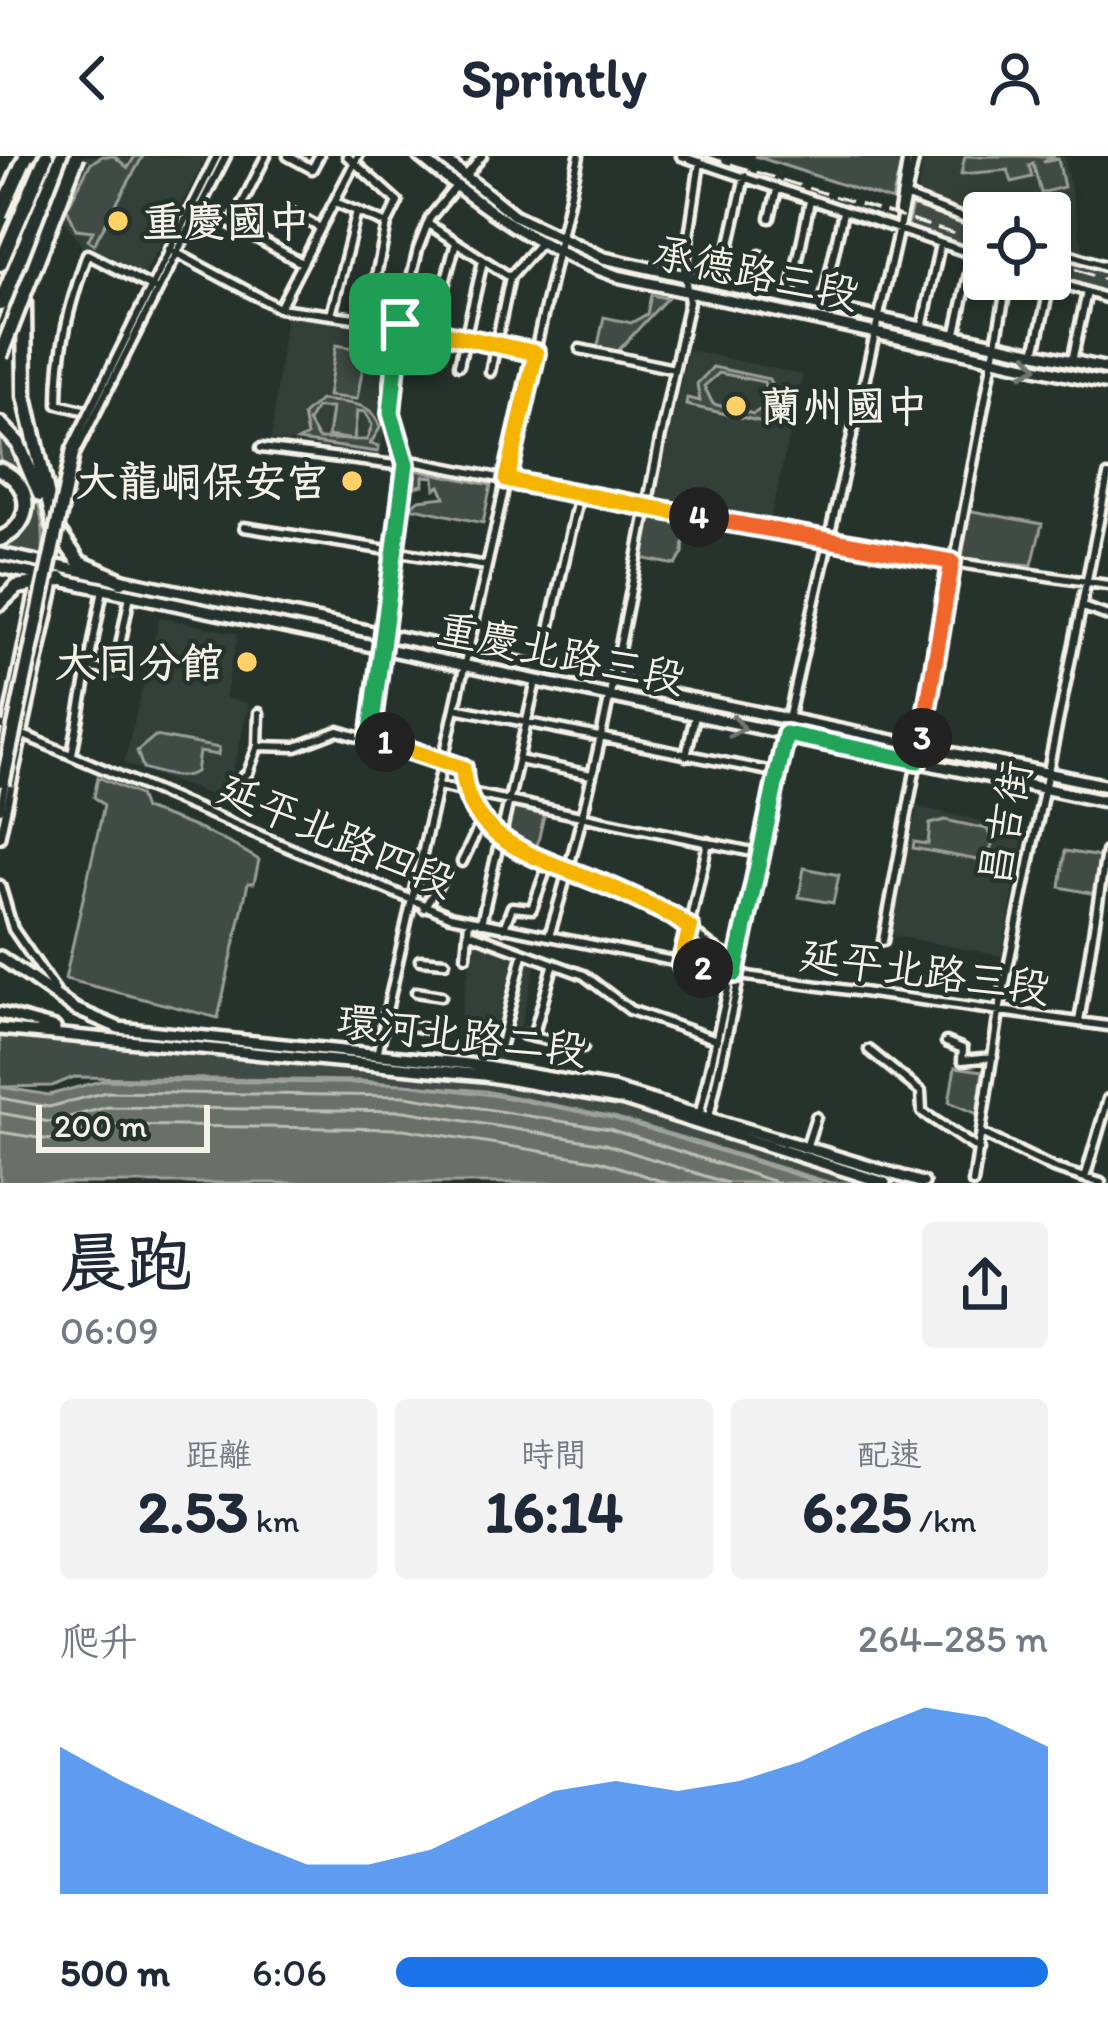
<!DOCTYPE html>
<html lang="zh-TW">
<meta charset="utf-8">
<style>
:root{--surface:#fff;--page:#f2f2f3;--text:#1f2937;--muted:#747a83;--accent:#1a73e8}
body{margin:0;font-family:Itim,"LXGW WenKai TC",sans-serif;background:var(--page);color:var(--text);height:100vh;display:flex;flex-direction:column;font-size:45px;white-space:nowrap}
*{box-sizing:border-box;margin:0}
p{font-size:39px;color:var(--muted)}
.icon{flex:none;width:66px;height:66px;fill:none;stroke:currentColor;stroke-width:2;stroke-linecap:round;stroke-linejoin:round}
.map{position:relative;height:1027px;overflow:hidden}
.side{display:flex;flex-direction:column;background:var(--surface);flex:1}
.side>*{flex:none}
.buttons{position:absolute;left:963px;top:36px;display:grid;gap:24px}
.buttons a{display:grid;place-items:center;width:108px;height:108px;border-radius:12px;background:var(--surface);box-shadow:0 6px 18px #0003;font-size:60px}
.scale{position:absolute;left:36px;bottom:30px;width:174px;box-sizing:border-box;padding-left:12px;border:6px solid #f4f1e8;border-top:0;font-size:33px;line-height:42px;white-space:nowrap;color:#f4f1e8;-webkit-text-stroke:9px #26332d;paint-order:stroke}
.pin{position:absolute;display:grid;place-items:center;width:102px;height:102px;color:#fff;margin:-51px;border-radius:24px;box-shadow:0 6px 18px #0006}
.km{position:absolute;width:60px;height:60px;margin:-30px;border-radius:50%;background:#222;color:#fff;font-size:33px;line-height:60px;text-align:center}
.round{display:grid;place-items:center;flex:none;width:126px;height:126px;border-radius:12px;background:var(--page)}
.headline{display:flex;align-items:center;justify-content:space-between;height:204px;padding:0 60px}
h1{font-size:66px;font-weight:700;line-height:90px}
.metrics{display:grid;grid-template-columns:repeat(3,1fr);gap:18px;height:204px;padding:12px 60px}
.metrics div{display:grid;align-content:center;border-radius:12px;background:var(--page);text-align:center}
.metrics b{font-size:60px;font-weight:700}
.metrics small{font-size:33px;font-weight:400}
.metrics p{font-size:33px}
.chart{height:336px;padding:24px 60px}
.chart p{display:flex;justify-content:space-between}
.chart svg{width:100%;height:216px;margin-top:12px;fill:var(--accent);opacity:.7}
ul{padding:0 60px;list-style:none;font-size:39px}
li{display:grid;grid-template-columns:192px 144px 1fr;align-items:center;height:90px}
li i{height:30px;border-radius:15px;background:var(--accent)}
header{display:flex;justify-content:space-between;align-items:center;height:156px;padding:0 60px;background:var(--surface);font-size:54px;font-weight:700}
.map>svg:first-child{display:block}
.built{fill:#333f39}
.green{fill:#414b45;stroke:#9a9e96;stroke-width:3;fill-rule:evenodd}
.water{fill:#676f68;stroke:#9fa39b;stroke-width:3}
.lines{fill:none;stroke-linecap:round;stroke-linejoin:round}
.shore{stroke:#bcbdb5;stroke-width:3}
.minor-casing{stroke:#f4f1e8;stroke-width:15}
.major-casing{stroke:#f4f1e8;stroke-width:18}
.highway-casing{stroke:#f4f1e8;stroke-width:21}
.minor{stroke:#26332d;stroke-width:6}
.major{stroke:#26332d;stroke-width:9}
.highway{stroke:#26332d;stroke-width:12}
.rail{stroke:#f4f1e8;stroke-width:3;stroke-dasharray:18 9;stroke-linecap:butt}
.minor-bridge-casing{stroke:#f4f1e8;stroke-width:15;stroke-linecap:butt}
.highway-bridge-casing{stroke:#f4f1e8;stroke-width:21;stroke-linecap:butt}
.minor-bridge{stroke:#26332d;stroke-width:6}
.highway-bridge{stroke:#26332d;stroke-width:12}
.oneway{stroke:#6e766e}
.split-1-casing{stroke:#fff;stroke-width:24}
.split-2-casing{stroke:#fff;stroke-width:24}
.split-3-casing{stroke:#fff;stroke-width:24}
.split-4-casing{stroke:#fff;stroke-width:24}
.split-5-casing{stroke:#fff;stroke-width:24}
.split-1{stroke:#22a559;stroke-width:15}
.split-2{stroke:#f5b400;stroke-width:15}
.split-3{stroke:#22a559;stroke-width:15}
.split-4{stroke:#f0652b;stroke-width:15}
.split-5{stroke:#f5b400;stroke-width:15}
.poi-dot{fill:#ffd166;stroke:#26332d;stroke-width:4.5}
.labels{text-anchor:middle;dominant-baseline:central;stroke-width:9;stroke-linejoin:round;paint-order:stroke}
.poi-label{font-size:42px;font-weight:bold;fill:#f4f1e8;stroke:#26332d;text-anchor:start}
.street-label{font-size:42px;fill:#f4f1e8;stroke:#26332d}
</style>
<header><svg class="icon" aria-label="back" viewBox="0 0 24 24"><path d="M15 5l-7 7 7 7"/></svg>Sprintly<svg class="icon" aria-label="person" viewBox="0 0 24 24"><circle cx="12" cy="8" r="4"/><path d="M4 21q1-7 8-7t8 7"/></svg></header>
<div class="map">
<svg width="1108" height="1027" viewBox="0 0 1108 1027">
<rect width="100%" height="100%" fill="#26332d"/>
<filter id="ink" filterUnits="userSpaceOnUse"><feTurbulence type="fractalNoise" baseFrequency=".00833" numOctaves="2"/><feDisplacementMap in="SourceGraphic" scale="24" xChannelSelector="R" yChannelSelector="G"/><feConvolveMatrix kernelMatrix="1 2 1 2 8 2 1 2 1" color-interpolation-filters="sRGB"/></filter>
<g filter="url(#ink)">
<path class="built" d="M 83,0 L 207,0 L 141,125 L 86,96 L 58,56 Z
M 924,0 L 1064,0 L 1084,100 L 1050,89 L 1050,57 L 984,57 L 984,66 L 916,43 Z
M 286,157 L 397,171 L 381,298 L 271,284 Z
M 688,194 L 803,219 L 770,365 L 655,346 Z
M 160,461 L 238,478 L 225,542 L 249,548 L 226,645 L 124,607 Z
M 918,651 L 1024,674 L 1002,800 L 891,779 Z
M 474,785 L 536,808 L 519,876 L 506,874 L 500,907 L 453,901 Z"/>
<path class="green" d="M 102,0 L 114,0 L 128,12 L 135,0 L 143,0 L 94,88 L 88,84 L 93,75 L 76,73 L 67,52 L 90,8 Z
M 755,0 L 903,0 L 892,45 Z
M 965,0 L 1055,0 L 1043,6 L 1058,3 L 1064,31 L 1041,37 L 1033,7 L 1029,9 L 1032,21 L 1012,26 L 1008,14 L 961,18 Z
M 912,50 L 984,74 L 984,99 L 906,75 Z
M 1050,96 L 1108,115 L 1108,140 L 1050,120 Z
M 651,139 L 667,142 L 616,197 L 597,194 L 604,161 L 631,167 L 647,158 Z
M 336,189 L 366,194 L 357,243 L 328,240 Z
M 713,211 L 769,223 L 778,244 L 768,261 L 772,268 L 686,249 L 687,242 L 700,245 L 697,228 ZM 719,217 L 764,226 L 769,248 L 753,258 L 713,248 L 704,230 Z
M 320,244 C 344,247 374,244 380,272 L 370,288 L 379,290 L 378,296 L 298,285 L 307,280 L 303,259 ZM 316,252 L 332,252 L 328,280 L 354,284 L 357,255 L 365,256 L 372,269 L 367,284 L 318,283 L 308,266 Z
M 0,275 C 28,307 49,361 42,402 L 0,391 C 25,374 37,358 24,325 L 0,308 Z
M 416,314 L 491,329 L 483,367 L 410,351 L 419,344 L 445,341 L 440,330 L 435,333 L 434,321 L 423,320 L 423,329 L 415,331 Z
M 967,354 L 1042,368 L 1032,409 L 957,402 Z
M 650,356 L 685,363 L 683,397 L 676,409 L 641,402 Z
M 155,580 L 219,592 L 218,599 L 199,596 L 196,616 C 180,625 160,617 143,612 L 137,595 Z
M 98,621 L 139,639 L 144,653 C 187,667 222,681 259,704 L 254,727 L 248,727 L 218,862 L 65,823 L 104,649 L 94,641 Z
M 513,652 L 544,659 L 535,699 L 506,683 Z
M 945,664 L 987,673 L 993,686 L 988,699 L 1011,703 L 1010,710 L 913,692 L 914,686 L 928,688 L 930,668 Z
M 1065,695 L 1100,701 L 1095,738 L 1060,731 Z
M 804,712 L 839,719 L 833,747 L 799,741 Z
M 0,879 L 486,925 L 605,945 L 877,1027 L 831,1027 L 614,961 L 485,935 L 362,925 L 150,922 L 74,921 L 52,930 L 0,931 Z
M 955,911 L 983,915 L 977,958 L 949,946 Z"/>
<path class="water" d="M 104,924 L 406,928 L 492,939 L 613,962 L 822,1027 L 0,1027 L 0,931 L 49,939 Z"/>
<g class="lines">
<path class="shore" d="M 0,942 L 49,951 L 106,936 L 406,940 L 609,973 L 779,1027
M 0,957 L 50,966 L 108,951 L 405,955 L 605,988 L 727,1027
M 0,976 L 51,984 L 110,969 L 404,973 L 601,1005 L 667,1027"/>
<g class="minor-casing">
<path id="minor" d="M 288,0 L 312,13 L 319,0
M 347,0 L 398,46 L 387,68 L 367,163
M 681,0 L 984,102
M 465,21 L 482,0
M 907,41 L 984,70
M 335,46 L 387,68
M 200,51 L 302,107
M 289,55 L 320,72
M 899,56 L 908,0
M 770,62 L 777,34
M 232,68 L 266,0
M 428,68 L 510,121
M 1050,92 L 1108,111
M 169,93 L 279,152 L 400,168 L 536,197
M 1051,124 L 1108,143
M 721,128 L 745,20
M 752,136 L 760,99
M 790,141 L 810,45
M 146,142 L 217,0
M 153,144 L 226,0
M 280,151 L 358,0
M 822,151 L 843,56
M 331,159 L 357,55
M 922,173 L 940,88
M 432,174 L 455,90
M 955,181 L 973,99
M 580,193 L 674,213
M 1035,197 L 1051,124
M 1072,205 L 1087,136
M 459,209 L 483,105
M 490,216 L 510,121 L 539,88
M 83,254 L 58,248 C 58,193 69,150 87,98 L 158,134
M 261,292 L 395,309 L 418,306 L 837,389 L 1108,429
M 244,371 L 487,410
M 1083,451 L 1108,460
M 541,510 L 579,338
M 90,512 L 115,515 L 130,439
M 455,552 L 778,617
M 788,564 L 915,0
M 0,569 L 450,760 L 747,820 L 1108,870
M 370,582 L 406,308 L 391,257 L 400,168 L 418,93 L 430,62 L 456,30
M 258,590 L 259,557
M 72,598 L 103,433
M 686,600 L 695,560
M 0,602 L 35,432
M 519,604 L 591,619
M 238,626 L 248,617 L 258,590 L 296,591 L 338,575 L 463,612 C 464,702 602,724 668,758 C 692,770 711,797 737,803
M 438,630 L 762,698
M 0,654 L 5,629
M 0,682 L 55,429
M 462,706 L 481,666
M 0,729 L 13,773 L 55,834
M 424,752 L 444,719
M 481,767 L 536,525
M 504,772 L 512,751 L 532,753 L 548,709
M 468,776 L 584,819 L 630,854 L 717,884
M 549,780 C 613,573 641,357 689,146 L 684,114 L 700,6
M 883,785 L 1008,123
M 466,800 L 469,765
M 420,804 L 445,806
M 681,808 L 708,686
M 416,836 L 441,840
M 1079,866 L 1106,696
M 407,869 L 437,875
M 524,879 L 583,892
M 533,881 L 553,810
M 946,886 L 963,893 L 962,904 L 993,901
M 501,888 L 523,799
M 869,894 L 921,936 L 922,956 L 979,994
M 377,899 L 579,0
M 699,961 L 786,577
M 709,961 L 738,827 L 735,818
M 983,978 L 1053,1012 L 1101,1027
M 806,992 L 816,961
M 1085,1022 L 1108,943
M 973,1027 L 999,856 L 1108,320"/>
</g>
<g class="major-casing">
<path id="major" d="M 419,0 C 481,51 540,94 617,120 L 1108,228
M 440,0 L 514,59 L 604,102 L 1108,213
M 0,398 L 1108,630
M 0,411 L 1108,646
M 0,801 L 75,853 L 119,872 L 469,908 L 613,933 L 923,1027
M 0,857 L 55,872
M 0,873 L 484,919 L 624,944 L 885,1027"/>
</g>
<g class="highway-casing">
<path id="highway" d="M 0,108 L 46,0
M 24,146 L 25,240 L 55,372
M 0,148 L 62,0
M 0,178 L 49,57
M 0,268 L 18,287 L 40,339
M 0,314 C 34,328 34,369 0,383
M 53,369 L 80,407 L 122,425
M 0,447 L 17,431 L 61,423"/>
</g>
<use href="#minor" class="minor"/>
<use href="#major" class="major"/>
<use href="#highway" class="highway"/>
<path class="rail" d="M 705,0 L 984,87
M 1050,104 L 1108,125"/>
<g class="minor-bridge-casing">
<path id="minor-bridge" d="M 0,627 L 71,293 L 146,142
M 5,629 L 75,298 L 153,144"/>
</g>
<g class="highway-bridge-casing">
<path id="highway-bridge" d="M 0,59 L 26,0
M 0,200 L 77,0"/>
</g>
<use href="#minor-bridge" class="minor-bridge"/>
<use href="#highway-bridge" class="highway-bridge"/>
</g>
<defs><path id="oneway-chevron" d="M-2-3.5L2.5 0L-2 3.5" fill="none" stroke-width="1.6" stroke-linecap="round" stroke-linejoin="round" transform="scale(3)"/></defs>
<g class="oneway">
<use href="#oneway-chevron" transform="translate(1030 210) rotate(12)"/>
<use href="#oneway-chevron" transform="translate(737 571) rotate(12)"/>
</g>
</g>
<g class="lines" filter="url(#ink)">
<g class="split-1-casing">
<path id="split-1" d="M 385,586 L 370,582 L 406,308 L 391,257 L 400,168"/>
</g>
<g class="split-2-casing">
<path id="split-2" d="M 385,586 L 463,612 C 465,685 540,702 596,725 C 622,735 648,748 673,760 L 690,772 L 681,808 L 703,812"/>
</g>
<g class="split-3-casing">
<path id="split-3" d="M 703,812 L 735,818 L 786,578 L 918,605 L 922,582"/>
</g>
<g class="split-4-casing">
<path id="split-4" d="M 699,361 L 952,406 L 922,582"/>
</g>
<g class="split-5-casing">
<path id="split-5" d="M 400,168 L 536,197 L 507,324 L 699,361"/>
</g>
<use href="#split-1" class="split-1"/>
<use href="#split-2" class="split-2"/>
<use href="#split-3" class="split-3"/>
<use href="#split-4" class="split-4"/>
<use href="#split-5" class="split-5"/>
</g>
<g class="poi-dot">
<circle cx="118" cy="65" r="12"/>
<circle cx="736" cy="250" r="12"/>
<circle cx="352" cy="325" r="12"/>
<circle cx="247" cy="506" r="12"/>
</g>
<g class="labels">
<g class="poi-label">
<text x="142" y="65">重慶國中</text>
<text x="760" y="250">蘭州國中</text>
<text x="328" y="325" text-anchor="end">大龍峒保安宮</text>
<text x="223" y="506" text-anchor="end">大同分館</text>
</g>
<g class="street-label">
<text transform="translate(756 117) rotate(12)">承德路三段</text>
<text transform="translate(561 497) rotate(12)">重慶北路三段</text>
<text transform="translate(1005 667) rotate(-79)">昌吉街</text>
<text transform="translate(337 679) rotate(23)">延平北路四段</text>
<text transform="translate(925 815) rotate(8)">延平北路三段</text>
<text transform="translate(462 879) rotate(7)">環河北路二段</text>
</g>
</g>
</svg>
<div class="buttons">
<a><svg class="icon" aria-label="locate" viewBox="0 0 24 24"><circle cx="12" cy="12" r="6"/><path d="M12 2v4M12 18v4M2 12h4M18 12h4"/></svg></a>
</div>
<div class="scale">200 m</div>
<div class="pin" style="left:400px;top:168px;background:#1e9e55"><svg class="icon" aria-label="arrive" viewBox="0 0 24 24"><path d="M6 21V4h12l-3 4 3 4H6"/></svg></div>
<b class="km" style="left:385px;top:586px">1</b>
<b class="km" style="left:703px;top:812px">2</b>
<b class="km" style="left:922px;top:582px">3</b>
<b class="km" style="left:699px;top:361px">4</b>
</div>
<section class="side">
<div class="headline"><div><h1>晨跑</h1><p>06:09</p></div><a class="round"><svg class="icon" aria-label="share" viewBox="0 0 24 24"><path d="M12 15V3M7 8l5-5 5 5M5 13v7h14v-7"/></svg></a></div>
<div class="metrics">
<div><p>距離</p><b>2.53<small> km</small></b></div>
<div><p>時間</p><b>16:14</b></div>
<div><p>配速</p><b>6:25<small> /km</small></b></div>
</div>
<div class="chart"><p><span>爬升</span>264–285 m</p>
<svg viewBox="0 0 160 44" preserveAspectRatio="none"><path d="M0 44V14L10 21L20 27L30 33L40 38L50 38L60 35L70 29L80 23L90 21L100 23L110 21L120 17L130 11L140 6L150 8L160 14V44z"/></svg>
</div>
<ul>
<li><b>500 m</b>6:06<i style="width:100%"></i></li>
</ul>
</section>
